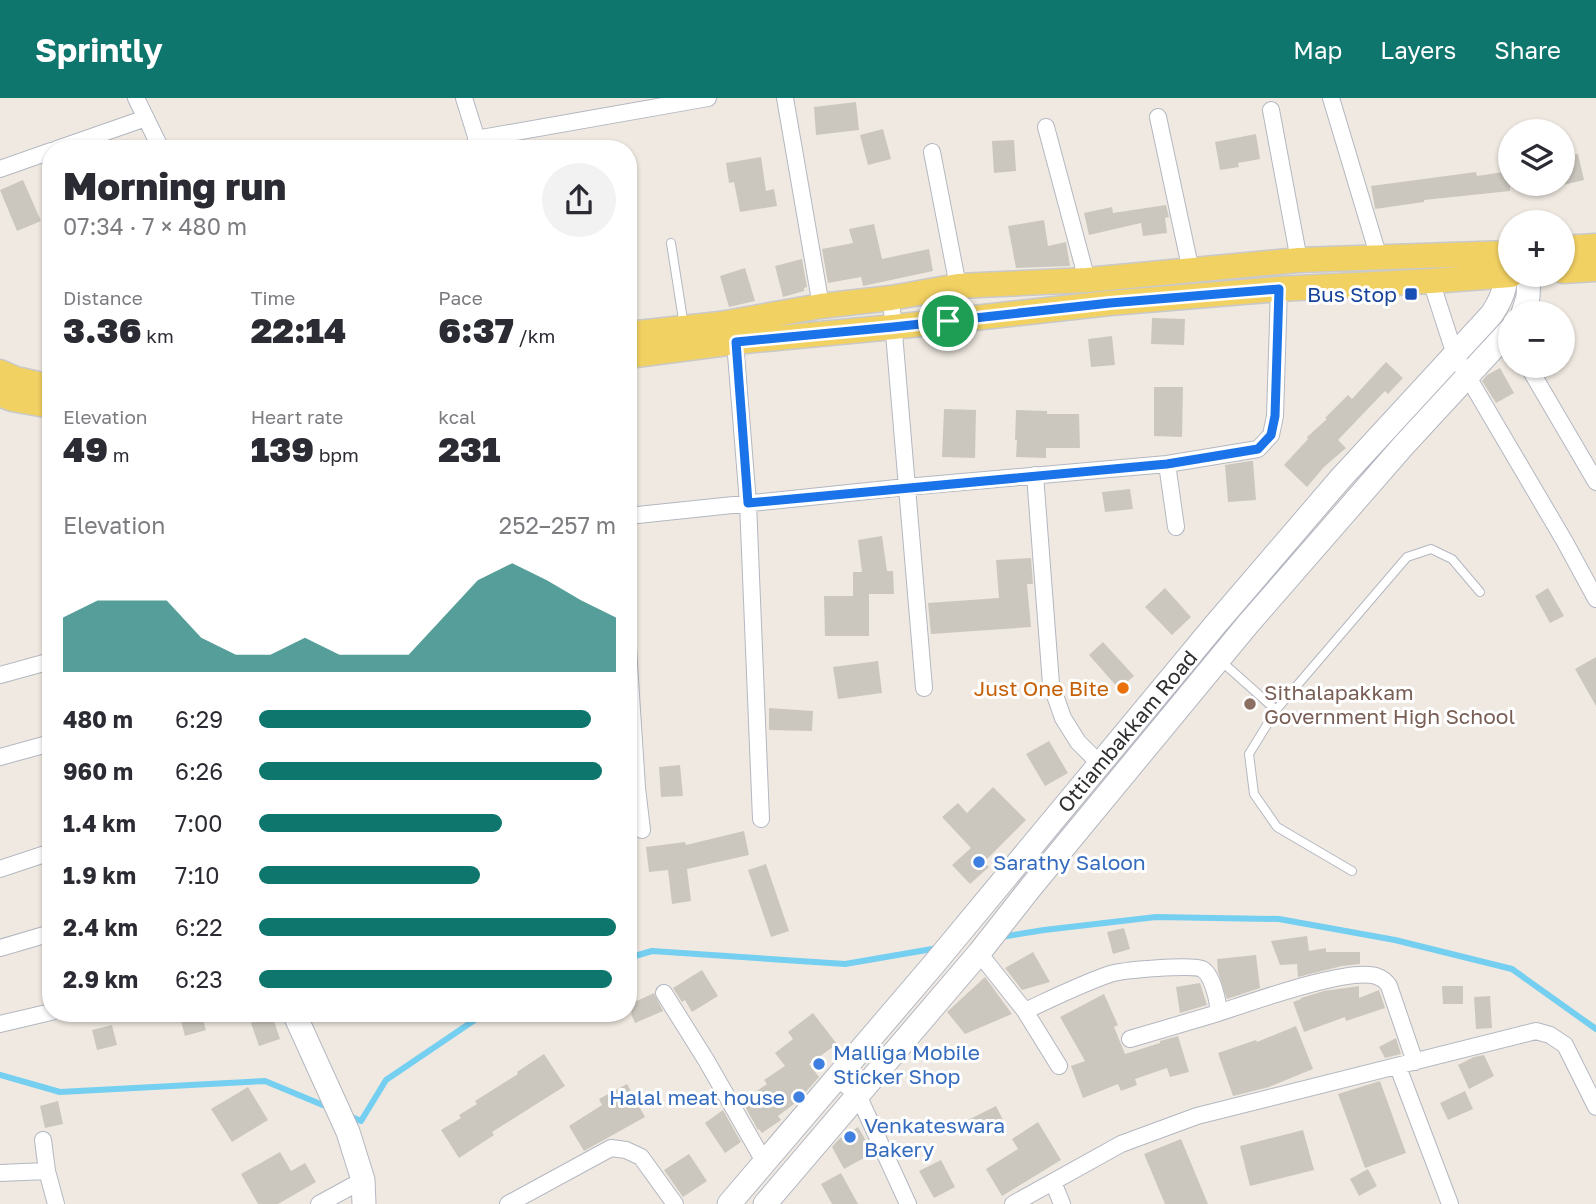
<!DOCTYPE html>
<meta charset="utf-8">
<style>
:root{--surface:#fff;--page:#f2f2f3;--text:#2b2b33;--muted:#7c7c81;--accent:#0f766e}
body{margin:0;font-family:"Golos Text",sans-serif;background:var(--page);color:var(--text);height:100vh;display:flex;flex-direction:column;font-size:26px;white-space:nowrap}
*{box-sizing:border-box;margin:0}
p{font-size:23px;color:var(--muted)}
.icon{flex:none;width:38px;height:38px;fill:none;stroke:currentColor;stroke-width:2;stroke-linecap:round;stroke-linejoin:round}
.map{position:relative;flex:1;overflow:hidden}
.side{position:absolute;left:42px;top:42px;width:595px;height:882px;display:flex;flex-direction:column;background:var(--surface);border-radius:28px;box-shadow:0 2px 5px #0004}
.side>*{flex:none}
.buttons{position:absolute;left:1498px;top:21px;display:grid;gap:14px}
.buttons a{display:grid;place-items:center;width:77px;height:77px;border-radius:50%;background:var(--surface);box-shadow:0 2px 5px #0004;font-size:35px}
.pin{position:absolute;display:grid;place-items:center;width:60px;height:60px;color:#fff;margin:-30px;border:4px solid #fff;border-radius:50%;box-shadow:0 2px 7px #0007}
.round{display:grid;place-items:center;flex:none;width:74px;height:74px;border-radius:37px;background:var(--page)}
.overview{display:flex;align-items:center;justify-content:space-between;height:119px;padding:0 21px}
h1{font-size:38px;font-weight:800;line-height:52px}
.figures{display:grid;grid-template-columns:repeat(3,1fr);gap:10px;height:119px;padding:7px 21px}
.figures div{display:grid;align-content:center}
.figures b{font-size:35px;font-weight:800}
.figures small{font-size:19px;font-weight:400}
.figures p{font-size:19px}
.chart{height:196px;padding:14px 21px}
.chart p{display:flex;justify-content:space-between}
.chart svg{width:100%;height:126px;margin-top:7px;fill:var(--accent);opacity:.7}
ul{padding:0 21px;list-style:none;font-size:23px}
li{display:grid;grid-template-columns:112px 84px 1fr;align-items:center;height:52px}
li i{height:18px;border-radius:9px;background:var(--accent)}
header{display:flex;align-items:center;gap:42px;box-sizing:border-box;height:98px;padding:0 35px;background:var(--accent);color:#fff}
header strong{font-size:33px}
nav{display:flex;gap:38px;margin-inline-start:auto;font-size:24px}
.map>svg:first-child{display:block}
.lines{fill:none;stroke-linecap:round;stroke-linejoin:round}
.stream{stroke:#75cff0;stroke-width:6}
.building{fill:#cbc7bf}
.lane-casing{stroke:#b4b7c1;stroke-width:10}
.street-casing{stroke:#b4b7c1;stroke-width:18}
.secondary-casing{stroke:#b4b7c1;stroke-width:25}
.primary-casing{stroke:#c9c9c9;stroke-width:27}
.lane{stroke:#fff;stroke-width:8}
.street{stroke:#fff;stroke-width:16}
.secondary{stroke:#fff;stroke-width:23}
.primary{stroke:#f2d163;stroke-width:24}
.route-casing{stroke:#fff;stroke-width:14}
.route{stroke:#1a73e8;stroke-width:9}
.transit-dot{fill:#1a4fb4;stroke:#fff;stroke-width:2.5}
.food-dot{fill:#e8710a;stroke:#fff;stroke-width:2.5}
.education-dot{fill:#8d6e63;stroke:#fff;stroke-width:2.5}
.shop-dot{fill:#3f7fe0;stroke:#fff;stroke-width:2.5}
.labels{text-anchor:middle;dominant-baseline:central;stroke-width:6;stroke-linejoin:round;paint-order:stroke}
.transit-label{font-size:21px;fill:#164399;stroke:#fff;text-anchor:end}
.food-label{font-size:21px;fill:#c56008;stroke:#fff;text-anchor:end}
.education-label{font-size:21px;fill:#785e54;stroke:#fff;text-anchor:start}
.street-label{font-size:21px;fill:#2e2e2e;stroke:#fff}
.shop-label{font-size:21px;fill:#366cbe;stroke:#fff;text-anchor:start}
</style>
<header>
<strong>Sprintly</strong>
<nav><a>Map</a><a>Layers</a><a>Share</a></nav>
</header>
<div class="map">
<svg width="1596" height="1106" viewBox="0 0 1596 1106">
<rect width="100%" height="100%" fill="#efe9e1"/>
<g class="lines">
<path class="stream" d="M 1001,839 L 1044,832 L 1156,819 L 1279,821 L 1395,842 L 1512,871 L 1596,931
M 628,860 L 652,853 L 845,866 L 938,850
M 0,977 L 60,994 L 265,983 L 330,1010
M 347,1017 L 361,1023 L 386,982 L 485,915"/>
</g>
<path class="building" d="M 856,4 L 859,32 L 816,37 L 814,9 Z
M 883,31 L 891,61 L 868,67 L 860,37 Z
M 1256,36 L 1260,61 L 1238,65 L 1239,69 L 1220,72 L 1215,44 Z
M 1014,42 L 1016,73 L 994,75 L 992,43 Z
M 1578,56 L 1584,82 L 1563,87 L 1563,59 Z
M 761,59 L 766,93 L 774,91 L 777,108 L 740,114 L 734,84 L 729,85 L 726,65 Z
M 1510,73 L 1510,93 L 1424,102 L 1424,104 L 1375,111 L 1375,110 L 1371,88 L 1476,74 L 1477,78 Z
M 23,82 L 41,123 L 17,133 L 0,92 Z
M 1166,107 L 1169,119 L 1165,120 L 1167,135 L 1143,138 L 1141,125 L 1089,137 L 1084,115 L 1112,109 L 1113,115 Z
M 1044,122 L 1048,148 L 1066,144 L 1070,168 L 1016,170 L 1008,128 Z
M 874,126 L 882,161 L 929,151 L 933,173 L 863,188 L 861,179 L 828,185 L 822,151 L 853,145 L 849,131 Z
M 802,161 L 807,189 L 804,190 L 804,193 L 783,199 L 775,168 Z
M 745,170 L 755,203 L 729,209 L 720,178 Z
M 1152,220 L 1185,221 L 1184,247 L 1151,246 Z
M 1112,238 L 1115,267 L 1091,269 L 1088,241 Z
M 1386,264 L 1403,280 L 1388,296 L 1385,293 L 1338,342 L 1346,350 L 1324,369 L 1307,389 L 1284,367 L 1308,341 L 1307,339 L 1327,321 L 1325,320 L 1348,297 L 1352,301 Z
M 1500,270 L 1514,295 L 1496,305 L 1482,283 L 1487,277 Z
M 1154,289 L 1183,289 L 1182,339 L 1154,338 Z
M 944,311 L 976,312 L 975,360 L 942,359 Z
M 1016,312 L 1047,313 L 1047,316 L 1079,316 L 1080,350 L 1046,350 L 1046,360 L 1016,359 L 1017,342 L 1015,342 Z
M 1250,363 L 1253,363 L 1256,402 L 1228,404 L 1225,367 Z
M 1130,391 L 1133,411 L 1105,414 L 1102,394 Z
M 882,438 L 887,473 L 893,473 L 894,496 L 869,496 L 869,538 L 825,538 L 824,498 L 853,498 L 853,474 L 862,474 L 858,442 Z
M 1031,460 L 1033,486 L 1027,486 L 1031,529 L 931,536 L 928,505 L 999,500 L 996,462 Z
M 1165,490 L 1191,519 L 1172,537 L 1145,509 Z
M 1548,490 L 1564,518 L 1550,525 L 1535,498 Z
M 1103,544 L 1134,578 L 1119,591 L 1089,557 Z
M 1596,559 L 1596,608 L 1575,571 Z
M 878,563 L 882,595 L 838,601 L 833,569 Z
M 769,610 L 813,613 L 812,633 L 769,632 Z
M 1049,643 L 1068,675 L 1045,688 L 1026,656 Z
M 680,667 L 683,698 L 661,699 L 659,669 Z
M 993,689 L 1026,722 L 984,764 L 989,769 L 970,786 L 952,767 L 971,750 L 942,719 L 958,705 L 967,715 Z
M 744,733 L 749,757 L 687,771 L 691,803 L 672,806 L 668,772 L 649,774 L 646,749 L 685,744 L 686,747 Z
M 766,766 L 789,833 L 771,839 L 748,772 Z
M 1124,830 L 1130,851 L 1113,856 L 1107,834 Z
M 1307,838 L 1309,853 L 1326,850 L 1326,854 L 1360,854 L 1360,866 L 1342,868 L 1298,879 L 1297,866 L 1280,867 L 1271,843 Z
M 1033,854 L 1050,884 L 1022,892 L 1005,870 Z
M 1256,857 L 1260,890 L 1227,901 L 1218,874 L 1217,861 Z
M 702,872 L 718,898 L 692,914 L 685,902 L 682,904 L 673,890 Z
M 985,879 L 1012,916 L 965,936 L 947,914 Z
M 1200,885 L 1207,907 L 1180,915 L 1176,889 Z
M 1359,888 L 1359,900 L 1379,892 L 1385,910 L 1346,923 L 1345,919 L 1304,934 L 1293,904 L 1301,901 L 1301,900 L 1324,893 Z
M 1442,888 L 1463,888 L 1463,906 L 1443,906 Z
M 654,895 L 663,913 L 635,925 L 631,916 L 632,915 L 628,907 Z
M 1104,896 L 1118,927 L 1114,929 L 1125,956 L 1160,945 L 1160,943 L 1178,938 L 1189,974 L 1170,979 L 1167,970 L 1135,981 L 1137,987 L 1121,993 L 1118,986 L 1083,1000 L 1071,968 L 1085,963 L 1060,919 Z
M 1490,898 L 1492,930 L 1476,931 L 1474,899 Z
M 179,915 L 201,915 L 206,932 L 185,938 Z
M 813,915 L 837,946 L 809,966 L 819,979 L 798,1003 L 778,1018 L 781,1022 L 762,1035 L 759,1031 L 758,1032 L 742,1003 L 767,986 L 764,982 L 785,968 L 775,955 L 793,941 L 788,934 Z
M 272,917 L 280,941 L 259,948 L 251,925 Z
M 112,927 L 117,947 L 97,952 L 92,932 Z
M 1296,928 L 1313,971 L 1269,989 L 1233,998 L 1218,955 L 1256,942 L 1257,944 Z
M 1396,940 L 1401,956 L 1385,960 L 1379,949 Z
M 544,956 L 565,988 L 492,1034 L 494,1037 L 459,1060 L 441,1032 L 461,1020 L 459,1017 L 477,1006 L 475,1003 L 518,976 L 517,974 Z
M 1484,957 L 1494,978 L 1469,991 L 1458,967 L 1474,959 Z
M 1380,983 L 1406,1055 L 1365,1070 L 1338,996 Z
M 627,986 L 645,1019 L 584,1053 L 569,1028 L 602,1007 L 599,1001 Z
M 248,989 L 268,1022 L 232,1044 L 211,1011 Z
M 1465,993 L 1473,1011 L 1448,1022 L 1440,1005 Z
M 58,1003 L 63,1026 L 45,1030 L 40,1008 Z
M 996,1008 L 1004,1024 L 976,1038 L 968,1022 Z
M 723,1012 L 741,1044 L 725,1055 L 705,1025 Z
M 1038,1024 L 1061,1062 L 1002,1098 L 986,1071 L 1018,1051 L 1012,1041 Z
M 858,1029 L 873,1055 L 844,1071 L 832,1049 L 839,1041 Z
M 1303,1032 L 1314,1072 L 1250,1088 L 1240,1048 Z
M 1181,1041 L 1208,1106 L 1165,1106 L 1144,1056 Z
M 280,1054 L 291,1073 L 305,1065 L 316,1084 L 278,1106 L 258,1106 L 241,1076 Z
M 689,1056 L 707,1083 L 683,1099 L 664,1072 Z
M 941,1062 L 955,1089 L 934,1100 L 919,1073 Z
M 1368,1071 L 1377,1088 L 1359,1098 L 1350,1081 Z
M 841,1075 L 858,1106 L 832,1106 L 821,1086 Z"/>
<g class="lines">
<g class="lane-casing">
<path id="lane" d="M 671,145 L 684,228
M 1221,563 L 1276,612 L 1249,656 L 1254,696 L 1277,729 L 1352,773
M 1276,612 L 1407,459 L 1431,451 L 1452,461 L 1480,494"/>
</g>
<g class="street-casing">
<path id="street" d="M 136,0 L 161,51
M 464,0 L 479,48
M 785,0 L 821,208
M 1331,0 L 1379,160
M 1271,12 L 1299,162
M 1158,19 L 1191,173
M 1046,29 L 1087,182
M 476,41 L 708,0
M 57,51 L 146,20
M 932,54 L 958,188
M 0,71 L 51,53
M 1431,183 L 1455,257 L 1565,444 L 1596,501
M 891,200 L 924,590
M 735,244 L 748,405 L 761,721
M 1528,268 L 1596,384
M 1167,366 L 1176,429
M 1035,377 L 1051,586 L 1063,620 L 1078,644 L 1100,666
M 628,418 L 906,389 L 1167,366 L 1258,351 L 1271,337 L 1275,318 L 1279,191
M 628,550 L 637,690 L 642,732
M 0,577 L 51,563
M 0,659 L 51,645
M 0,771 L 51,754
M 0,850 L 51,835
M 979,855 L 1025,913 L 1059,968
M 664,895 L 706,962 L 765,1065
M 1025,913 C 1053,900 1081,886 1110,876 C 1122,872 1194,866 1202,871 C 1212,876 1219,904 1218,915 C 1249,905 1348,869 1376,878 C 1382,880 1386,883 1389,888 L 1415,964
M 0,926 L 51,914
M 1130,941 L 1218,915
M 1398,969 L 1450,1106
M 837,980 L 858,997 L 908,1106
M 43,1042 L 47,1073 L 56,1106
M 0,1075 L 47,1073
M 1053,1084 L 1062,1106
M 319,1106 L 363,1082
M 508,1106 L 611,1050 L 626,1052 L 641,1059 L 675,1106
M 1013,1106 L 1121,1046 L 1197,1018 L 1536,933 L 1550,937 L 1565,947 L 1596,1009"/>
</g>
<g class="secondary-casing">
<path id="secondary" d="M 1523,215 L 1528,199 L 1529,177
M 294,915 L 348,1034 L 363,1082 L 364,1106
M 729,1106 L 934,866 L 1215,527 L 1341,380 L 1492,216 C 1506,194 1507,185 1504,159
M 765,1106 L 979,855 L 1031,789 L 1248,526 L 1403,348 L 1510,232"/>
</g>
<g class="primary-casing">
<path id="primary" d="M 1563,150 L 1596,148
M 1563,173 L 1596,171
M 628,236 L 720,226 L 821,208 L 891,200 L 958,188 L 1087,182 L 1299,162 L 1510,155
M 628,258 L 735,244 L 893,229 L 1110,205 L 1279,191 L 1431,183 L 1511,177
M 0,274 L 16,281 L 51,289
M 0,296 L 12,301 L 51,308"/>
</g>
<use href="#lane" class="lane"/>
<use href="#street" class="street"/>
<use href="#secondary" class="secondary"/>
<use href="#primary" class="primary"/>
</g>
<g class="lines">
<g class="route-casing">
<path id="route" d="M 1279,191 L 1275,318 L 1271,337 L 1258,351 L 1167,366 L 748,405 L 736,244 L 893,229 L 1110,205 Z"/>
</g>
<use href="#route" class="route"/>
</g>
<rect class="transit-dot" x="1404" y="189" width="14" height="14" rx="3.5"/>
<circle class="food-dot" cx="1123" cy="590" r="7"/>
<circle class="education-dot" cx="1250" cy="606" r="7"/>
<g class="shop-dot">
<circle cx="979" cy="764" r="7"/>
<circle cx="819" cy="966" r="7"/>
<circle cx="799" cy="999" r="7"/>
<circle cx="850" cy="1039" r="7"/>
</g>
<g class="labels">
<g class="transit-label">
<text x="1397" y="196">Bus Stop</text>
</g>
<g class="food-label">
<text x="1109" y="590">Just One Bite</text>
</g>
<g class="education-label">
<text x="1264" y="594">Sithalapakkam<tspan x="1264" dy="24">Government High School</tspan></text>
</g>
<g class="street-label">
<text transform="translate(1127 633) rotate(-50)">Ottiambakkam Road</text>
</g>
<g class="shop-label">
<text x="993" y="764">Sarathy Saloon</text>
<text x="833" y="954">Malliga Mobile<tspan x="833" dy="24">Sticker Shop</tspan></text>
<text x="785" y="999" text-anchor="end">Halal meat house</text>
<text x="864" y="1027">Venkateswara<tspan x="864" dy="24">Bakery</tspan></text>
</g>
</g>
</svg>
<div class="buttons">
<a><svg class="icon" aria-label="layers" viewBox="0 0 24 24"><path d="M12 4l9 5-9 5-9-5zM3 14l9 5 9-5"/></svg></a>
<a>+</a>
<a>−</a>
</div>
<div class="pin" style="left:948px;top:223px;background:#1e9e55"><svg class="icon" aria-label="arrive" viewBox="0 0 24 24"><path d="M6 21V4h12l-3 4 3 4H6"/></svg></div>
<section class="side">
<div class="overview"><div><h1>Morning run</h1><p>07:34 · 7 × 480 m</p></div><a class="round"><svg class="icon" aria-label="share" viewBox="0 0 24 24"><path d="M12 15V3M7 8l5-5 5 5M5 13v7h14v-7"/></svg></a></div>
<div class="figures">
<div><p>Distance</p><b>3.36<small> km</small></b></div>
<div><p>Time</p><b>22:14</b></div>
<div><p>Pace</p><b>6:37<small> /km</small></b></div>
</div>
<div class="figures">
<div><p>Elevation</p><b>49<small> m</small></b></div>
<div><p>Heart rate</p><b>139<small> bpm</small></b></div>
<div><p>kcal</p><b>231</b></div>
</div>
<div class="chart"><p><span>Elevation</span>252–257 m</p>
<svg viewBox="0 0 160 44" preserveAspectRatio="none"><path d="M0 44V25L10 19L20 19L30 19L40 32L50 38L60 38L70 32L80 38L90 38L100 38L110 25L120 12L130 6L140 12L150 19L160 25V44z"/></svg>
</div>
<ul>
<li><b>480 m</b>6:29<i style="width:93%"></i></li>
<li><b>960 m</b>6:26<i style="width:96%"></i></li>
<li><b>1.4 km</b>7:00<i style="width:68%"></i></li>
<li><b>1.9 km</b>7:10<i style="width:62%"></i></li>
<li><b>2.4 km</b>6:22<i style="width:100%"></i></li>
<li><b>2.9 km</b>6:23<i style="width:99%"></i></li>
</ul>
</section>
</div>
